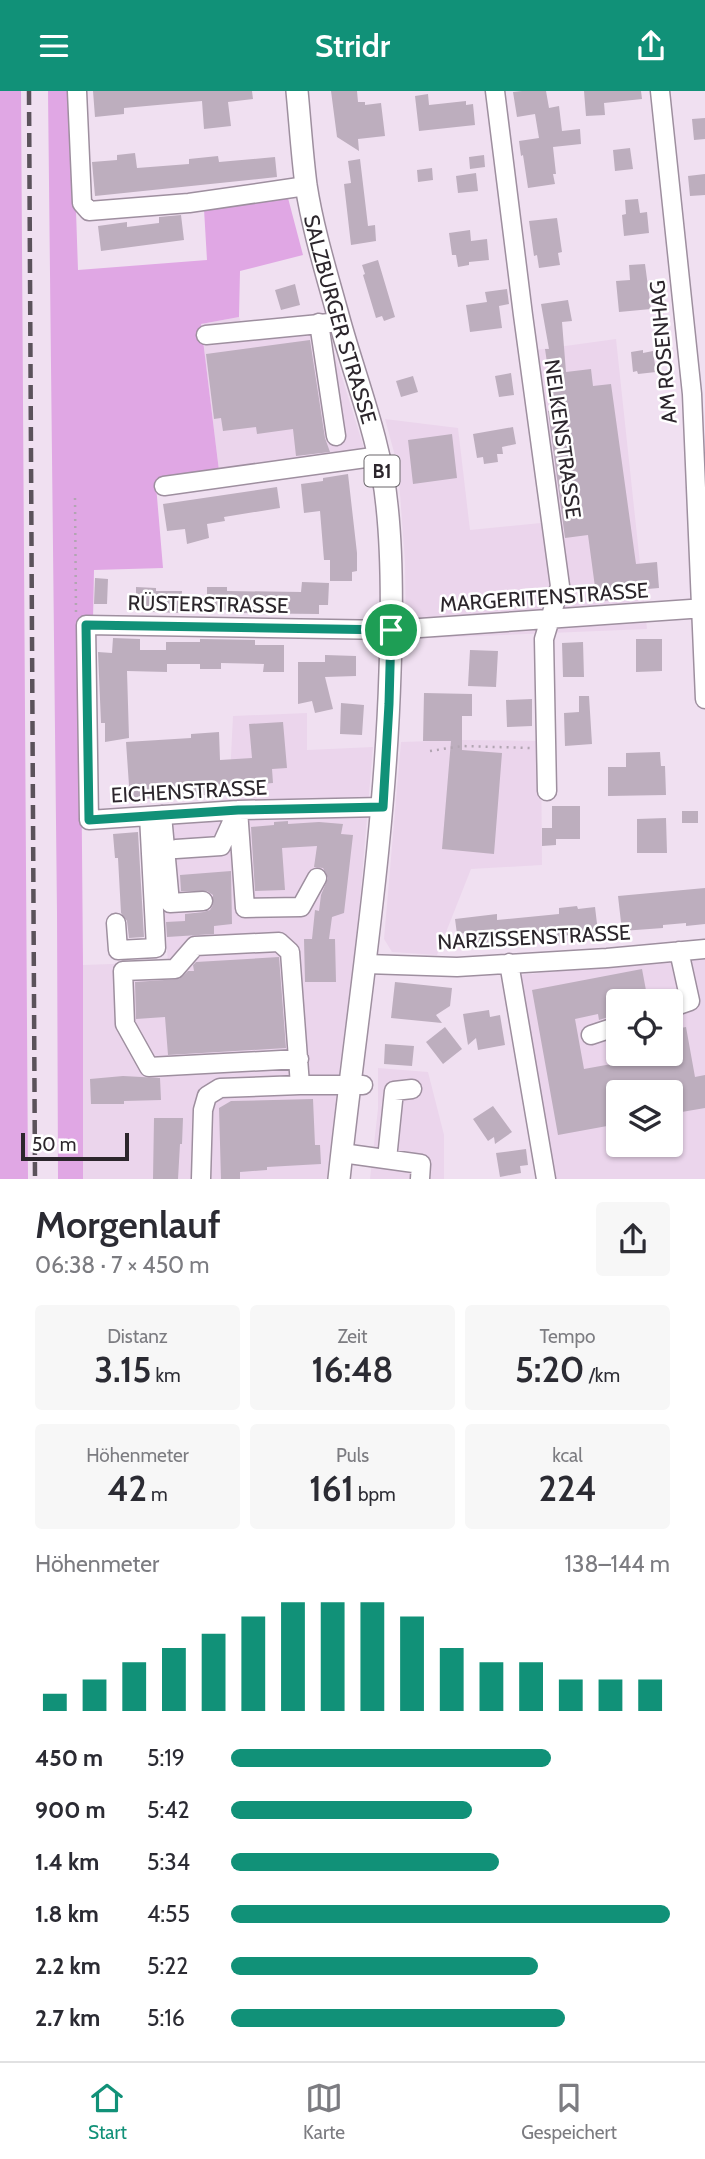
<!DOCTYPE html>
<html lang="de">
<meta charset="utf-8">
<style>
:root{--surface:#fff;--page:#f7f7f7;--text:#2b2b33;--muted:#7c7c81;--line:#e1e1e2;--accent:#119178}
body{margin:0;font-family:Cabin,sans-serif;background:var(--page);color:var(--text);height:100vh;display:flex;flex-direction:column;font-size:26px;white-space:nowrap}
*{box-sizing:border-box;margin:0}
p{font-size:23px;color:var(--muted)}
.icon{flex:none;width:38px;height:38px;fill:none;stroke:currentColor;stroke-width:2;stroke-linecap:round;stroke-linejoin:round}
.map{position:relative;height:1088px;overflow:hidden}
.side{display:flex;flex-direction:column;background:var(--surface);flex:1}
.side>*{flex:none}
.buttons{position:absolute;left:606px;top:898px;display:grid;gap:14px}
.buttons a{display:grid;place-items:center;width:77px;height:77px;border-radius:7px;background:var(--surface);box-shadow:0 2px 5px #0004;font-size:35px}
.scale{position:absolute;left:21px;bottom:18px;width:108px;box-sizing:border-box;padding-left:7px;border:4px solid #2c262c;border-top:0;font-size:19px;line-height:24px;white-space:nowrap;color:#2c262c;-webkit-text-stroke:5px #fff;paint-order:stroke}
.pin{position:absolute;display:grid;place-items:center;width:60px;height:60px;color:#fff;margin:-30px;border:4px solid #fff;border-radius:50%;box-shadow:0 2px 7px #0007}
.round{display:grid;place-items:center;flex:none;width:74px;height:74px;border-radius:7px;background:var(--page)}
.headline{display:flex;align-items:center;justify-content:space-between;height:119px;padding:0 35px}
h1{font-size:38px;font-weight:600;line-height:52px}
.stats{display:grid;grid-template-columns:repeat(3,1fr);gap:10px;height:119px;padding:7px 35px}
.stats div{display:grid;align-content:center;border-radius:7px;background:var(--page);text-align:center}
.stats b{font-size:35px;font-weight:600}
.stats small{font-size:19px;font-weight:400}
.stats p{font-size:19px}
.chart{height:196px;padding:14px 35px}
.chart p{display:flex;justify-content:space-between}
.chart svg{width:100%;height:126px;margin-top:7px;stroke:var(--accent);stroke-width:6}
ul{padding:0 35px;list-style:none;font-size:23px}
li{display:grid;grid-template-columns:112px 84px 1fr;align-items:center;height:52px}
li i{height:18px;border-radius:9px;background:var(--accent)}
header{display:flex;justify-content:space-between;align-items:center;height:91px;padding:0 35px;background:var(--accent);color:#fff;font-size:32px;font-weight:600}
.dock{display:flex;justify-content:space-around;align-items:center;height:98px;border-top:2px solid var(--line);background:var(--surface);font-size:19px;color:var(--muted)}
.dock a{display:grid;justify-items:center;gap:4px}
.dock .selected{color:var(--accent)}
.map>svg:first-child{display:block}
.built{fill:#ebd5ec;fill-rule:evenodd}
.green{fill:#e0a7e4}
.building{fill:#bdaebe}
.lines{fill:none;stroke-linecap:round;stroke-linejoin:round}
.minor-casing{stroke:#9e8f9f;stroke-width:21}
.major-casing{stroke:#9e8f9f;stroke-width:24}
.path{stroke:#b2a5b2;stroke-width:2.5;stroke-dasharray:2 5;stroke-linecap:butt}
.minor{stroke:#fff;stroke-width:18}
.major{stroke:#fff;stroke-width:21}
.rail{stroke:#5b525b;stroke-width:4.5;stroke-dasharray:14 7;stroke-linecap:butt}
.route-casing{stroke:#fff;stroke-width:14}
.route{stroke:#119178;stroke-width:9}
.labels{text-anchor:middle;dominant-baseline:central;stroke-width:5;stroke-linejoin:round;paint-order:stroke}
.shield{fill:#fff;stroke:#6b676b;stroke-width:2}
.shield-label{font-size:19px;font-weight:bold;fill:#2c262c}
.street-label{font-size:21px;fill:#2c262c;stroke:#fff}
</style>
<header><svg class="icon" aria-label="menu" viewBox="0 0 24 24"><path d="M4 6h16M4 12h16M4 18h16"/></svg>Stridr<svg class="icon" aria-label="share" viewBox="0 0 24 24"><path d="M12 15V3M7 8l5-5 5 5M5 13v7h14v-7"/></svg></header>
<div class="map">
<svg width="705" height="1088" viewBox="0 0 705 1088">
<rect width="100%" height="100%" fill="#f0e0f1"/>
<path class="built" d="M 323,225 L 363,354 L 365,374 L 220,388 L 201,233 L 239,226 L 243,234 Z
M 616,248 L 647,538 L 406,548 L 405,471 L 398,376 L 385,328 L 458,337 L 470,439 L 541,432 L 536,259 Z
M 307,622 L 307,659 L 373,656 L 358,833 L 327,1088 L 83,1088 L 83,874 L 168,871 L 157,736 L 229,706 L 233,625 Z
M 462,649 L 541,650 L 542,774 L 471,778 L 437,864 L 392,861 L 384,848 L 401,651 Z
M 705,868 L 705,1088 L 556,1088 L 519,884 L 657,870 ZM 618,910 L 670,910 L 670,962 L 618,962 ZM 618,1001 L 670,1001 L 670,1054 L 618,1054 Z
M 378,977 L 428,981 L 444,1044 L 444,1088 L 370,1088 L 378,1018 Z"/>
<path class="green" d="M 0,0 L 21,0 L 28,1088 L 0,1088 Z
M 48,0 L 72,0 L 78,179 L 207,169 L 204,118 L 288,107 L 303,164 L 240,180 L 239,226 L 201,233 L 220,388 L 156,394 L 163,477 L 94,479 L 93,529 L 80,529 L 83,874 L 83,1088 L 58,1088 L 57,822 Z"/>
<path class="building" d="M 93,0 L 252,0 L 253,8 L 228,11 L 231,35 L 204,38 L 202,10 L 124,17 L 124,23 L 95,26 Z
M 331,0 L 357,0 L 358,11 L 365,11 L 365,14 L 381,12 L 385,45 L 358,48 L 359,60 L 337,46 Z
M 522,0 L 546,0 L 549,17 L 559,15 L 562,40 L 580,38 L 581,53 L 553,56 L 556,83 L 553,83 L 555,93 L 528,97 L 523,64 L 521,65 L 519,50 L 539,47 L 535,23 L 517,26 L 513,1 Z
M 584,0 L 641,0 L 642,8 L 604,12 L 605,24 L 586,25 Z
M 428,3 L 429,14 L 466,10 L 466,14 L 473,13 L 475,34 L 419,40 L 415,5 Z
M 705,27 L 705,48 L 694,49 L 692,28 Z
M 630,57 L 633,78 L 615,80 L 613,59 Z
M 135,62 L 137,77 L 189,73 L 189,68 L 218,65 L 219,71 L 275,66 L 277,86 L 95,105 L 92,71 L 117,69 L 117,64 Z
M 484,64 L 485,76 L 470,78 L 469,66 Z
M 360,68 L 368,135 L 375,134 L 376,150 L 351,154 L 344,93 L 351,92 L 348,70 Z
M 432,77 L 433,89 L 418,91 L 417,79 Z
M 476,82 L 478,100 L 458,102 L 456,85 Z
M 705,83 L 705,104 L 690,105 L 688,85 Z
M 638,108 L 640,122 L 647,121 L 649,142 L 624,145 L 622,124 L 626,123 L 625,109 Z
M 181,124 L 184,149 L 101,160 L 98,135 L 127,131 L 127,136 L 159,132 L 159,126 Z
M 557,127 L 562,161 L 558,162 L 560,174 L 539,177 L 537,164 L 534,165 L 529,130 Z
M 470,139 L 471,150 L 487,148 L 489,169 L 469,171 L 469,174 L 458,176 L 456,164 L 452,164 L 449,142 Z
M 378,169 L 395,226 L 384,230 L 382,225 L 376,227 L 363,184 L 365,183 L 362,174 Z
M 645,173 L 651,218 L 619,221 L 616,190 L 630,189 L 629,174 Z
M 295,193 L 300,214 L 281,219 L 275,199 Z
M 507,198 L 509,213 L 499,215 L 502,237 L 470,241 L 466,214 L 487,211 L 485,201 Z
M 568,209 L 572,230 L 562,231 L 566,281 L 591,278 L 593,295 L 611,293 L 636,473 L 657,471 L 659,497 L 625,500 L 626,507 L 597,511 L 588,444 L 565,447 L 548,320 L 554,319 L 545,258 L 549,258 L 541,213 Z
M 310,249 L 325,347 L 330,361 L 296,365 L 293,338 L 257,343 L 256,336 L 223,340 L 221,327 L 214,328 L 206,263 Z
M 643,259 L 643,262 L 653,260 L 656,281 L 638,283 L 637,280 L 633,281 L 631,261 Z
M 511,282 L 514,304 L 499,306 L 495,285 Z
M 413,285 L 418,301 L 401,306 L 396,290 Z
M 513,336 L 516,353 L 502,356 L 503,363 L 497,363 L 498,371 L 484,373 L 483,366 L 477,367 L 473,343 Z
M 452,343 L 457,387 L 413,393 L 408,349 Z
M 348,383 L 357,462 L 357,480 L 352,481 L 352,490 L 330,490 L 330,469 L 324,469 L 320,420 L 304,422 L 301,393 L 323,390 L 323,387 Z
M 277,396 L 280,417 L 224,426 L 225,430 L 207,433 L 209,447 L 187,453 L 185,438 L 167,440 L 163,413 Z
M 95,487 L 108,488 L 107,513 L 94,513 Z
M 302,491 L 329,492 L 328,514 L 319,514 L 319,523 L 240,522 L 240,519 L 207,519 L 207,496 L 227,496 L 227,500 L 301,501 Z
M 136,496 L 156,497 L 156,500 L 182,500 L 181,522 L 152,521 L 152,515 L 136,515 Z
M 113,547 L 140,548 L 140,559 L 166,559 L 166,551 L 200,551 L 200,548 L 255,549 L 255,554 L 284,554 L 284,581 L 263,581 L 264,573 L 221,572 L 221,578 L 200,578 L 200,573 L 167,573 L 167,581 L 127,580 L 129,647 L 105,651 L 105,632 L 101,632 L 98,561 L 112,562 Z
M 636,548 L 662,548 L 662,580 L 636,581 Z
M 583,551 L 584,586 L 563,586 L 562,552 Z
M 470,559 L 498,560 L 496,596 L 468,595 Z
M 325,564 L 356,565 L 356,585 L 325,586 L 333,618 L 315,622 L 312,610 L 298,613 L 298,571 L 325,571 Z
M 424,602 L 472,603 L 472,625 L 462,625 L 462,659 L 502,662 L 494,763 L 442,758 L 451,650 L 423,650 Z
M 579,605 L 589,605 L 592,653 L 565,655 L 564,622 L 579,621 Z
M 532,608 L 532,635 L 507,636 L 506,609 Z
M 341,612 L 364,614 L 362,644 L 340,643 Z
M 283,631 L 287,677 L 272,678 L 273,692 L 222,696 L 222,703 L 130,709 L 126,651 L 191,647 L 191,643 L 219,641 L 220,669 L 252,667 L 249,633 Z
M 660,661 L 661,675 L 665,675 L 666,704 L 608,705 L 608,676 L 626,676 L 626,662 Z
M 552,715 L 580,715 L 580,748 L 556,748 L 556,754 L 542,755 L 542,737 L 552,737 Z
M 682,720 L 698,720 L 698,732 L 682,732 Z
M 666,727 L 667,762 L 637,762 L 637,728 Z
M 288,730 L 288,733 L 319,731 L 343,733 L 341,743 L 353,744 L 344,822 L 332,826 L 329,848 L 335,848 L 336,891 L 305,891 L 304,848 L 312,848 L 315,819 L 319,820 L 321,804 L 328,787 L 323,777 L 314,776 L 317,755 L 282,757 L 285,799 L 255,800 L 251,736 L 274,734 L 274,731 Z
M 138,741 L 144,846 L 129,847 L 127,830 L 121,822 L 118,767 L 115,767 L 113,743 Z
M 231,780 L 232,833 L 214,835 L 214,843 L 167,846 L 166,831 L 185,830 L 185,823 L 204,821 L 210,819 L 213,814 L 213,804 L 207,800 L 181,800 L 180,784 Z
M 705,797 L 705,833 L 686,835 L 686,832 L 663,834 L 663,837 L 622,840 L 618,805 Z
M 577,815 L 578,818 L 595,816 L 598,841 L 561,845 L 562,851 L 549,853 L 548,848 L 475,856 L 474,841 L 457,843 L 455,828 L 497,823 L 497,829 L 559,823 L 559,817 Z
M 279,866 L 286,957 L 168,964 L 165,926 L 136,928 L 135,891 L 179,888 L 188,880 L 194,880 L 193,874 L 196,871 Z
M 642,878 L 648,910 L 618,910 L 618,920 L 612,921 L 612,925 L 599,929 L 598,923 L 575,928 L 584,978 L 639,968 L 638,962 L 670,962 L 670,939 L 686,936 L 695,986 L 705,984 L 705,1017 L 670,1023 L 670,1001 L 618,1001 L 618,1033 L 558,1044 L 532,899 Z
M 395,891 L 452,897 L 450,915 L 436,924 L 442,932 L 391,927 Z
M 489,919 L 490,926 L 500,924 L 505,954 L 478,959 L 476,947 L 468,954 L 463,923 Z
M 445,936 L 462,958 L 443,973 L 426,951 Z
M 385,953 L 414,955 L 412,975 L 384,973 Z
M 123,985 L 160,987 L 161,1009 L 124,1010 L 124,1013 L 91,1013 L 90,988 Z
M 313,1008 L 315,1054 L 320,1054 L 321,1073 L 267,1076 L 267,1079 L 240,1081 L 240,1088 L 221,1088 L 219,1017 L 231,1010 Z
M 493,1015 L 512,1041 L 495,1053 L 494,1046 L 488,1050 L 473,1028 Z
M 154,1027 L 183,1027 L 182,1053 L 180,1053 L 178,1088 L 153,1088 Z
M 526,1058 L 528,1074 L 520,1075 L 521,1082 L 500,1086 L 496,1062 Z"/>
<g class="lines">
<g class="minor-casing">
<path id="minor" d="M 77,0 L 82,112 L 89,120 L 189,112 L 306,95
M 495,0 L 523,224 L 560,495 L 544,548 L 547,700
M 660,0 L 692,303 L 705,608
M 319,232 L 336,345
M 206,244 L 340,231
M 164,395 L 380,365
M 382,716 L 238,719 L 89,729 L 86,534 L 391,539 L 705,517
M 238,719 L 245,817 L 301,816 L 317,787
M 162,724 L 170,812 L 203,810
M 176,758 L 221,755 L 237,720
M 116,832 L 118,859 L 156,857 L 149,725
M 509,872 L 546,1088
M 366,873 L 457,876 L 607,867 L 705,858
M 670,917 L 690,910 L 679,860
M 591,944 L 618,935
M 299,968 L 149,976 L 125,933 L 123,880 L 175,878 L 195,855 L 279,851 L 290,861 L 300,994
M 342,1062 L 421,1073 L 420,1088
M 387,1068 L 394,1000 L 412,998
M 201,1088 L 203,1019 L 207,1005 L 220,997 L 300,994 L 363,994"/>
</g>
<g class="major-casing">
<g id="major">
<path id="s1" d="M 297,0 C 300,31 302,63 306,94 C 313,139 327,184 339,228 C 356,290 381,351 387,415 C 393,470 392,526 390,581 C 385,752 357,919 339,1088"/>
</g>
</g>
<path class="path" d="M 75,407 L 76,522
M 430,660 L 462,655 L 531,657"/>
<use href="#minor" class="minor"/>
<use href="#major" class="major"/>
<path class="rail" d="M 29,0 L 35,1088"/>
</g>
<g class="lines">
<g class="route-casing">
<path id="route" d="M 86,534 L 391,539 L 389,613 L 383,716 L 238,719 L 89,729 Z"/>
</g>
<use href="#route" class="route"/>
</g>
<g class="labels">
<rect class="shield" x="364.5" y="364.5" width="35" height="31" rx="5"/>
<g class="shield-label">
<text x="382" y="380">B1</text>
</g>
<g class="street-label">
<text stroke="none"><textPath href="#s1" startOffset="233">SALZBURGER STRASSE</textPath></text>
<text transform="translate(663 261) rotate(-95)">AM ROSENHAG</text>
<text transform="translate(563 348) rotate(82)">NELKENSTRASSE</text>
<text transform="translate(544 506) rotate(-4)">MARGERITENSTRASSE</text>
<text transform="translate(208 513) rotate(1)">RÜSTERSTRASSE</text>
<text transform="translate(189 700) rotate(-3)">EICHENSTRASSE</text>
<text transform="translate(534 846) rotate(-3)">NARZISSENSTRASSE</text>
</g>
</g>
</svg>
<div class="buttons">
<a><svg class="icon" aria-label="locate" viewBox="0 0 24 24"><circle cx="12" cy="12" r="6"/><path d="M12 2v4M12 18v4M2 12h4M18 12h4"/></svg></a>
<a><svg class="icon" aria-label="layers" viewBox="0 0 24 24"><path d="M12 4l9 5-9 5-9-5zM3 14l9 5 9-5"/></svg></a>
</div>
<div class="scale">50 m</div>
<div class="pin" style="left:391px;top:539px;background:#1e9e55"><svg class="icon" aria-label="arrive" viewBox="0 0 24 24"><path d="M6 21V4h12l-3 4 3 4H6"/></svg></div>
</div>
<section class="side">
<div class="headline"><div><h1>Morgenlauf</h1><p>06:38 · 7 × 450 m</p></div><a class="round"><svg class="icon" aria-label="share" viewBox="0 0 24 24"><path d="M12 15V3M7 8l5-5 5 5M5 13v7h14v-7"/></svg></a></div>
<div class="stats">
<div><p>Distanz</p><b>3.15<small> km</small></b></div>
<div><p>Zeit</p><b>16:48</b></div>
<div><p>Tempo</p><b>5:20<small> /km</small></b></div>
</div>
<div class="stats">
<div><p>Höhenmeter</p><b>42<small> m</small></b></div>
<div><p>Puls</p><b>161<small> bpm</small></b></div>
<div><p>kcal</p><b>224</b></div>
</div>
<div class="chart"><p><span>Höhenmeter</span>138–144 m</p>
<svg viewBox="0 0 160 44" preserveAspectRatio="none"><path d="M5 44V38M15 44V33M25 44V27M35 44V22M45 44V17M55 44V11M65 44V6M75 44V6M85 44V6M95 44V11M105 44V22M115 44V27M125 44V27M135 44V33M145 44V33M155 44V33"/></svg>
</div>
<ul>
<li><b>450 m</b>5:19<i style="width:73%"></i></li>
<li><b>900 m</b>5:42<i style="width:55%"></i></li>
<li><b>1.4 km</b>5:34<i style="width:61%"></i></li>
<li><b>1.8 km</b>4:55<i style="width:100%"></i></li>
<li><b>2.2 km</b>5:22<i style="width:70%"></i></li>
<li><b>2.7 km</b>5:16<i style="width:76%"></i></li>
</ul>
</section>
<nav class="dock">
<a class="selected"><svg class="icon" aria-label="home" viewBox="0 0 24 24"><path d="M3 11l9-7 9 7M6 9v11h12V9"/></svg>Start</a>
<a><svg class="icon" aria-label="map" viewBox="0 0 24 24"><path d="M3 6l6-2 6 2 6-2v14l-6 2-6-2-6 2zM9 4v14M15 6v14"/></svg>Karte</a>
<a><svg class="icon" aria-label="saved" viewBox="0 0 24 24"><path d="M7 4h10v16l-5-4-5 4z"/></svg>Gespeichert</a>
</nav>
